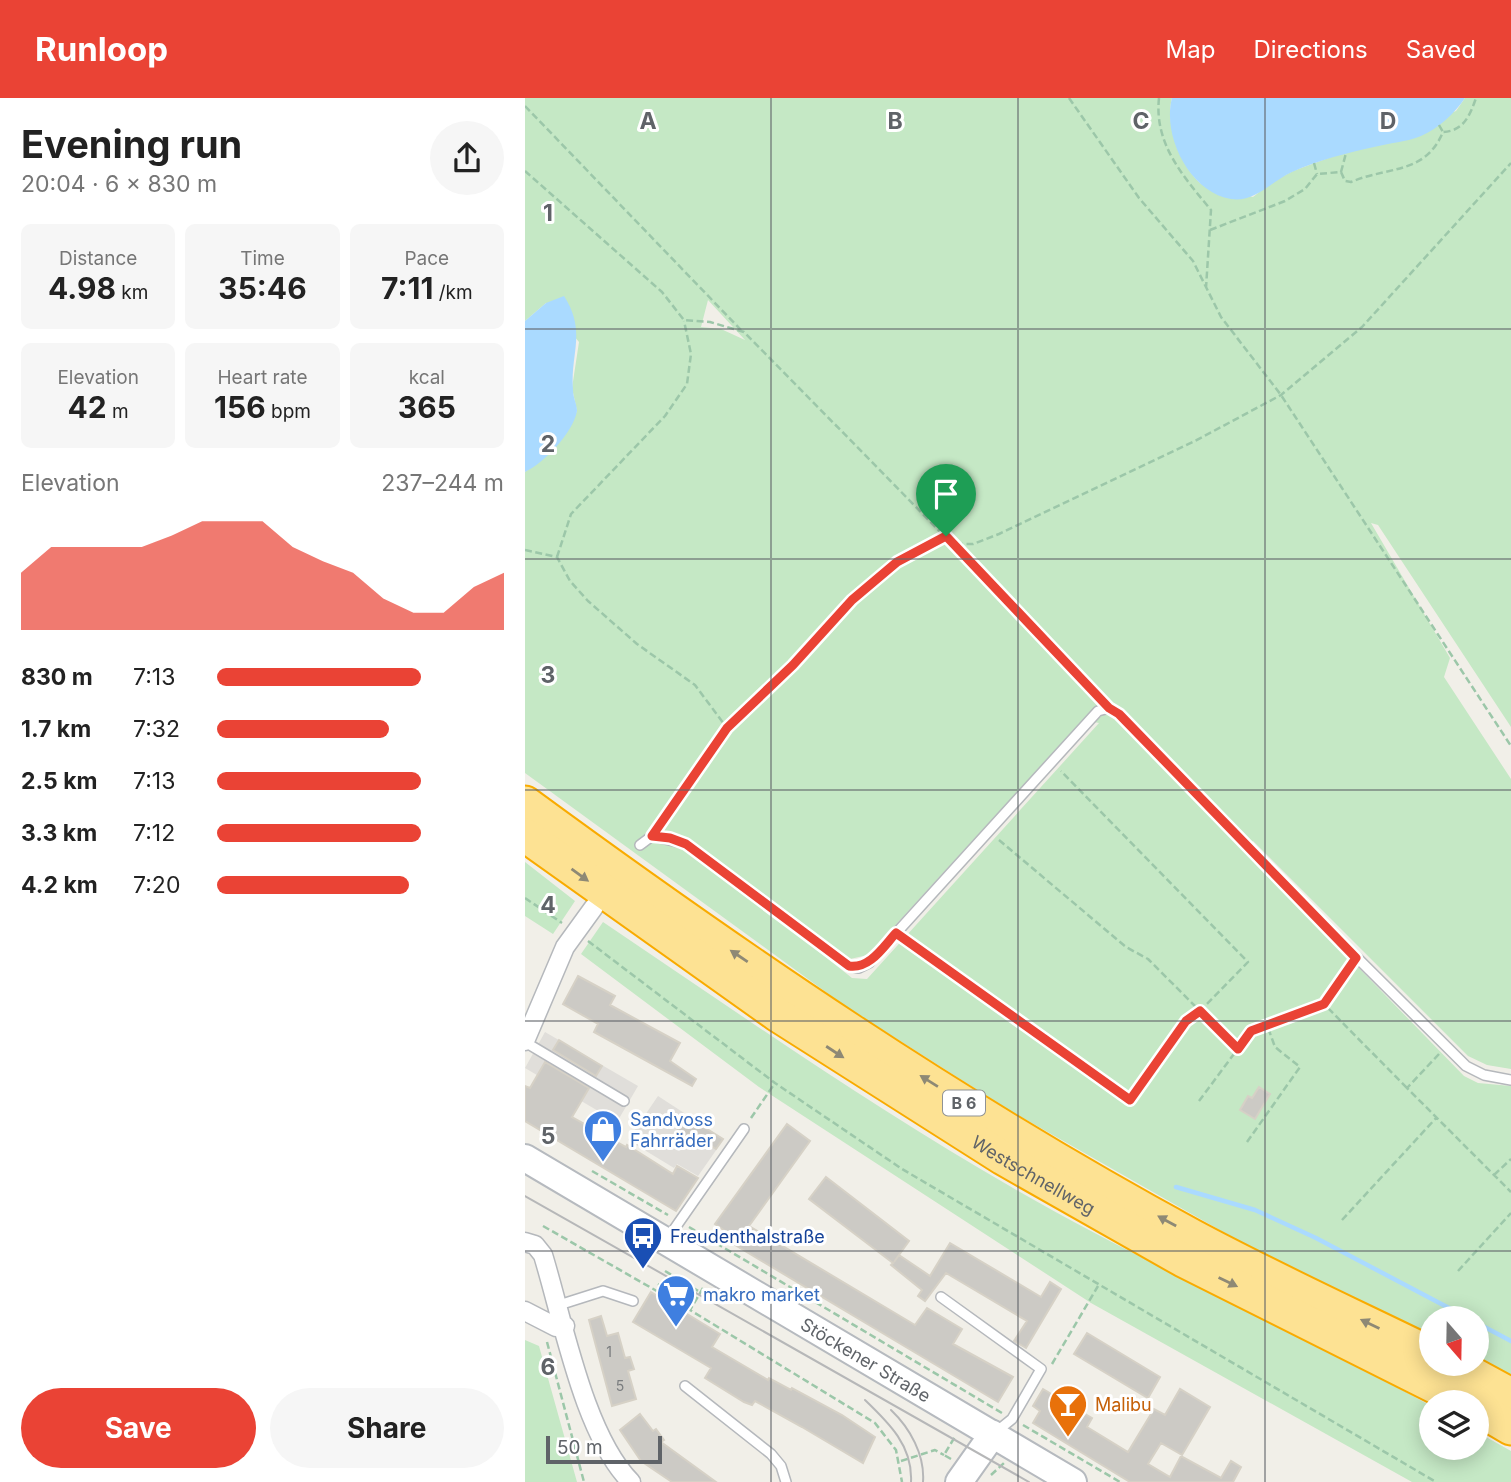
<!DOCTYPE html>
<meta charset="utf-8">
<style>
:root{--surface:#fff;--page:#f6f6f6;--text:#222;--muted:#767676;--accent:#ea4335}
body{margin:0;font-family:Inter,sans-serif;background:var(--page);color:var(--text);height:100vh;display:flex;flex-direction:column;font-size:26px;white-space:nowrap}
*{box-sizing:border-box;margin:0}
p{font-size:23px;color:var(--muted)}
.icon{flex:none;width:38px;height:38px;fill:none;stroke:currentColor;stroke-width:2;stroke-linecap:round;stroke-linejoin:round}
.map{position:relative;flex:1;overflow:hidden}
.sheet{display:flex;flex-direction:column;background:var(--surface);width:525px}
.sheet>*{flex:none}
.needle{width:46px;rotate:160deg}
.controls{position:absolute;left:894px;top:1208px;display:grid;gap:14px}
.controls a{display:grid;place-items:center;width:70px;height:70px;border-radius:50%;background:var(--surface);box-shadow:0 4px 18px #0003;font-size:35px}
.scale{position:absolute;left:21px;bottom:18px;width:116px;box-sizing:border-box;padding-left:7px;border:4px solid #5f6368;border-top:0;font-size:19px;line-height:24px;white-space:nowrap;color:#5f6368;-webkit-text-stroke:5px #fff;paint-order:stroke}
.pin{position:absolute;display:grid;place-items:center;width:60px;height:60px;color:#fff;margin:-72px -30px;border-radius:50% 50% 50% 0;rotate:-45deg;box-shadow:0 0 7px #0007}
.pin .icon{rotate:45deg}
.round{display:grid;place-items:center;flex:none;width:74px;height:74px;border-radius:37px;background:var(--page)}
.head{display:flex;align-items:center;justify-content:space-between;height:119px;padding:0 21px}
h1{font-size:38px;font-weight:700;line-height:52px}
.metrics{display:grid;grid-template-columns:repeat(3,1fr);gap:10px;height:119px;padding:7px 21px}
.metrics div{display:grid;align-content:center;border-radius:10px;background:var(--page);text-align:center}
.metrics b{font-size:30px;font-weight:700}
.metrics small{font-size:19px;font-weight:400}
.metrics p{font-size:19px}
.chart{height:196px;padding:14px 21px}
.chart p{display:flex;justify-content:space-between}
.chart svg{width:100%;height:126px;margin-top:7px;fill:var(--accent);opacity:.7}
.primary-button{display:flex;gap:14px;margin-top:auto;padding:14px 21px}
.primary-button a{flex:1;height:80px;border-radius:42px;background:var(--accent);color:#fff;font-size:28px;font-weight:700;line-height:80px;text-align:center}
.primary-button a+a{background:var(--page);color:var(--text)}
ul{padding:0 21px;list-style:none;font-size:23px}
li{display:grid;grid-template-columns:112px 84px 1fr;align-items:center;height:52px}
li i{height:18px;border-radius:9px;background:var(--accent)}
header{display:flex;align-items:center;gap:42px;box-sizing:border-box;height:98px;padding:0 35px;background:var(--accent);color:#fff}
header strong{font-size:33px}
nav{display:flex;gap:38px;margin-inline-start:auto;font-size:24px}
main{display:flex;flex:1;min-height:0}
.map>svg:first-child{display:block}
.industrial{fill:#e0deda}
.green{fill:#c5e8c5;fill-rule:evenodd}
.water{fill:#aadaff}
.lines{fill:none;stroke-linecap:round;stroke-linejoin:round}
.stream{stroke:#aadaff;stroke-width:4.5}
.building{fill:#cccac5;stroke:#d6d1c6;stroke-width:2}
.lane-casing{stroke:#b5b8bc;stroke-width:12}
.street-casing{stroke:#b5b8bc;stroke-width:21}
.secondary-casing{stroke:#b6babf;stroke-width:30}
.highway-casing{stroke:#f9ab00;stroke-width:37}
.path{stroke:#9cc7a9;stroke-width:2.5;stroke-dasharray:7 3.5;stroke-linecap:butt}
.lane{stroke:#fff;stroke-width:9}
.street{stroke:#fff;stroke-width:18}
.secondary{stroke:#fff;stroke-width:26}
.highway{stroke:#fde293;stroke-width:33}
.tram{stroke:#b6b7b8;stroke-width:2}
.oneway{fill:#8e8975}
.route-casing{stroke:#fff;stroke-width:14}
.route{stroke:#ea4335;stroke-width:9}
.grid{fill:none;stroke:#5f6368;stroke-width:2;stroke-opacity:0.55}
.labels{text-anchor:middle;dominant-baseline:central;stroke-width:6;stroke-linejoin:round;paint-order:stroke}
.number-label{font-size:14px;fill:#7a7d7f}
.shield{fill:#fff;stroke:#8f9295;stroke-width:2}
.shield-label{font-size:16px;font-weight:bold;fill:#5f6368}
.shop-label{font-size:18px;fill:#366cbe;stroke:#fff;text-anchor:start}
.street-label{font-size:18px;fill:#5f6368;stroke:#fff}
.transit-label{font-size:18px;fill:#164399;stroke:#fff;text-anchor:start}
.food-label{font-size:18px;fill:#c56008;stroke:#fff;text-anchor:start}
.grid-label{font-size:23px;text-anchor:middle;font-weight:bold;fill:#5f6368;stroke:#fff;stroke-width:6;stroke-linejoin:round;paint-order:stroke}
</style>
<header>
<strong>Runloop</strong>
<nav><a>Map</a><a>Directions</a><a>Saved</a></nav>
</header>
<main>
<section class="sheet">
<div class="head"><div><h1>Evening run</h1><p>20:04 · 6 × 830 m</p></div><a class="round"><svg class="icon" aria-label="share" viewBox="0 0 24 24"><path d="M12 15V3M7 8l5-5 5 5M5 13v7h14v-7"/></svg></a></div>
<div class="metrics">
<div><p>Distance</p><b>4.98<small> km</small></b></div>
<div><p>Time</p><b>35:46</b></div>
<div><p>Pace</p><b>7:11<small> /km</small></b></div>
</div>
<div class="metrics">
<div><p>Elevation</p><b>42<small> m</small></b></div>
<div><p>Heart rate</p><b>156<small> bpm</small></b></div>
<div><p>kcal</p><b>365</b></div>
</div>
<div class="chart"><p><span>Elevation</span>237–244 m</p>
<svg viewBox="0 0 160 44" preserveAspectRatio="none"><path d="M0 44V24L10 15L20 15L30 15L40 15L50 11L60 6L70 6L80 6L90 15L100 20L110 24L120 33L130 38L140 38L150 29L160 24V44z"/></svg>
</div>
<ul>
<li><b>830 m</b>7:13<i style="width:71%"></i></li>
<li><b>1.7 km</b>7:32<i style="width:60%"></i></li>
<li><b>2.5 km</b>7:13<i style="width:71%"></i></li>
<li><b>3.3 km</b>7:12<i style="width:71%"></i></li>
<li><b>4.2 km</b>7:20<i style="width:67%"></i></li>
</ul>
<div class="primary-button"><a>Save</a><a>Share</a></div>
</section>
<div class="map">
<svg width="986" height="1384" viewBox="0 0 986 1384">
<rect width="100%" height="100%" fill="#f1efe8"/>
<path class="industrial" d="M 20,934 L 113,988 L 92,1024 L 0,970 Z
M 133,998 L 199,1041 L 173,1078 L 152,1066 L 149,1070 L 103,1042 Z"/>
<path class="green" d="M 0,0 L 647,0 C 640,25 655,67 675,85 C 686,94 713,95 728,99 L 747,84 L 768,73 L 931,13 L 940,0 L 986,0 L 986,629 L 853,427 L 846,425 L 925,560 L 919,579 L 986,681 L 986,971 L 962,967 L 943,958 L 728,743 L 719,752 L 939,978 L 953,985 L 986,988 L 986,1282 L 952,1264 L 952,1220 L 906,1220 L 906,1239 L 714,1143 L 484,1012 L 320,908 L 0,675 L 0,374 L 22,357 L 41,335 L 52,313 L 47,290 L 54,244 L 21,205 L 0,223 ZM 183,202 L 220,242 L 196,231 L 176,229 ZM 558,622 L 574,625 L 342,881 L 327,880 L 200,779 L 204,774 L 325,861 L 343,857 Z
M 0,764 L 50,803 L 28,836 L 0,818 Z
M 78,824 C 213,915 347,1009 488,1090 C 624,1169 770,1230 906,1308 L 906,1349 L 952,1349 L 952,1334 L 986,1353 L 986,1384 L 887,1384 L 566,1205 L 234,989 L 56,856 Z
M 0,1242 L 14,1248 L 52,1384 L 0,1384 Z"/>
<path class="water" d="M 647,0 L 940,0 C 929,16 914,30 896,38 C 882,44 864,45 849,49 C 822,55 793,62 767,74 C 747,83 729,105 706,101 C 664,94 637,37 647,0 Z
M 39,198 C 62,234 45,255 48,292 C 48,299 52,307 52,313 C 48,335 19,365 0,374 L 0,223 L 21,205 Z"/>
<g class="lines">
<path class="stream" d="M 651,1089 L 730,1112 L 791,1140 L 943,1220
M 952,1225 L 986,1243"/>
</g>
<path class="building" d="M 53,878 L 90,898 L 85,907 L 155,945 L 145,963 L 171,981 L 167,988 L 69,934 L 73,926 L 38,906 Z
M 34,942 L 77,968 L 71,978 L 28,952 Z
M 20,964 L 64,990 L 47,1019 L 101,1049 L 102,1047 L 148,1076 L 152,1068 L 173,1080 L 151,1113 L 0,1023 L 0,988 L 5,990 Z
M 734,989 L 745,996 L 730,1021 L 715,1012 L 723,998 L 727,1000 Z
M 161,1018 L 198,1041 L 191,1051 L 165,1035 L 158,1046 L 148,1040 Z
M 262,1026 L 285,1043 L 224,1128 L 390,1227 L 402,1210 L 437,1231 L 428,1246 L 488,1279 L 473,1304 L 210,1147 L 213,1142 L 190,1126 Z
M 301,1079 L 384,1143 L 369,1164 L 374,1157 L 405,1178 L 425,1145 L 516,1199 L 525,1184 L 536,1191 L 501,1250 L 489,1243 L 502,1223 L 421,1175 L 400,1203 L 393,1198 L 397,1192 L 366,1167 L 368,1165 L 284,1101 Z
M 126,1194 L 195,1236 L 187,1249 L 243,1282 L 244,1280 L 266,1292 L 267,1290 L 317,1317 L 350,1339 L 338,1365 L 277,1329 L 230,1303 L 227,1307 L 219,1304 L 180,1280 L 186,1270 L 108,1224 Z
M 76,1218 L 82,1238 L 93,1235 L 100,1260 L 105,1259 L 109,1271 L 103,1273 L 111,1301 L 87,1308 L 64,1222 Z
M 562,1235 L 635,1279 L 623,1300 L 549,1256 Z
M 518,1291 L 567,1320 L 562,1329 L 603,1354 L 629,1311 L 640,1317 L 655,1291 L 685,1309 L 657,1357 L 636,1345 L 623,1366 L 645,1379 L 656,1358 L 696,1380 L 706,1363 L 716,1369 L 708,1384 L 605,1384 L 508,1325 L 515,1313 L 508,1308 Z
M 115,1316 L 128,1333 L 131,1331 L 139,1342 L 136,1344 L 191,1384 L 147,1384 L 116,1363 L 95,1332 Z"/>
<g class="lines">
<g class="lane-casing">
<path id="lane" d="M 115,747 L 127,738 L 161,746 L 324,868 L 334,870 L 344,865 L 573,613 L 584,610 L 594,616 L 775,803 L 941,968 L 959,977 L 986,982
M 0,944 L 99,1003
M 143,1140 L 219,1031
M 416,1199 L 516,1271 L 487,1321 L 471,1334
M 34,1207 L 78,1193 L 108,1203
M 160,1288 L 246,1356 L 256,1368 L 261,1384"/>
</g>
<g class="street-casing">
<path id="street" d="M 0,943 L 40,849 L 69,809
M 0,1144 L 10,1147 L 18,1157 C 38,1222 59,1337 106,1384
M 0,1213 L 31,1229 L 40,1228"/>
</g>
<g class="secondary-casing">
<g id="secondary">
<path id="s1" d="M 0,1060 L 548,1384"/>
<path d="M 434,1384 L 468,1336"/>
</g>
</g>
<g class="highway-casing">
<g id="highway">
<path d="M 0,705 C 214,862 434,1012 667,1138 C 745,1180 826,1217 906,1256"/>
<path id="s2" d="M 0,737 L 253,917 L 478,1060 L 658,1162 L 941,1304"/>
<path d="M 927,1265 L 986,1297"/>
<path d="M 952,1310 L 986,1330"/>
</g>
</g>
<path class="path" d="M 544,0 L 614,100 L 668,163 L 696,219 L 756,297 L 986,648
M 634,0 C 629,46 658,78 686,112 L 681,190
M 0,8 L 216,232
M 914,27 L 918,34
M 789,65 L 792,76
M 0,73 L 137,194 L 159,222 L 185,224 L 219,234 C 339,356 458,476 575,601
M 816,74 L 821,55
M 685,132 L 760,103 L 780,91 L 792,76 L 816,74 L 820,83 L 826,84 C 863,68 900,77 918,34 C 939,33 945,17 951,0
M 431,446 L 448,446 L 474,436 L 670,343 L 756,297 L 837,229 L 986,65
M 0,452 L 32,459 L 45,483 L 63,503 L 112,546 L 170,587 L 202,630
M 32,459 L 46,416 L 140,318 L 162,286 L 166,256 L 159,223
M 136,726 L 202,630 L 327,502 L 372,464 L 421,438
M 474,742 L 601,849 L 623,861 L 713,951
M 0,800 L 37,825
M 63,843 L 250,985 L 377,1071 L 911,1384
M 380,844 L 605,1002 L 661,923 L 675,913 L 723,864 L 536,673
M 826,868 L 799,906 L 882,990
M 914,956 L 882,990 L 986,1094
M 674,1003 L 726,933 L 799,906
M 226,1020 L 250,985
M 722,1044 L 775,969 L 750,949 L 742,927
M 67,1073 L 143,1117
M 969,1077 L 986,1061
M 817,1122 L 912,1019
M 18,1128 L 165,1212
M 164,1129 L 477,1315
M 140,1173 L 175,1194
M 933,1173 L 986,1115
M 133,1186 L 168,1207
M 178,1190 L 165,1212 L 350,1325 L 371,1352 L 377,1384
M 22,1244 L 59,1384
M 527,1266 L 573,1188
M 498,1327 L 595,1384
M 426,1361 L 419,1357 L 431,1337
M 376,1363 L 410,1352 L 419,1357
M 466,1377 L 479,1365"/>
<use href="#lane" class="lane"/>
<use href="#street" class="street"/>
<use href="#secondary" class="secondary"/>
<use href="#highway" class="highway"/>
<path class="tram" d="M 0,1098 L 504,1384
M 340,1302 C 364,1325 388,1348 386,1384
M 366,1312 C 385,1330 400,1357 398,1384"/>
</g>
<defs><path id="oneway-solid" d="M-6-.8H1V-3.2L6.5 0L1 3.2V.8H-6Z" transform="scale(1.75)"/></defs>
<g class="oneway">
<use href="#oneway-solid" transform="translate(55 777) rotate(36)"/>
<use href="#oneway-solid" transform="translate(214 858) rotate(-146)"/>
<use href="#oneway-solid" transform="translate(310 954) rotate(33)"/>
<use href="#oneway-solid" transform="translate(404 983) rotate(-148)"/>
<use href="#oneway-solid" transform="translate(642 1123) rotate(-151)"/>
<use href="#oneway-solid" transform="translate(703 1184) rotate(26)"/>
<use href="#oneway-solid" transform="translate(845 1226) rotate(-154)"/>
</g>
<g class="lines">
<g class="route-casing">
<path id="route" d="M 421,438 L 584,610 L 594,616 L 831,860 L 799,906 L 726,933 L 713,951 L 675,913 L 661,923 L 605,1002 L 371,835 C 358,849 345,871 324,868 L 161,746 L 145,740 L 127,738 L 202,630 L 268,567 L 327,502 L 372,464 Z"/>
</g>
<use href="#route" class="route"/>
</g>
<path class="grid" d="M 246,0 L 246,1384M 493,0 L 493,1384M 740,0 L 740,1384M 0,231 L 986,231M 0,461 L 986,461M 0,692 L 986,692M 0,923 L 986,923M 0,1153 L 986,1153"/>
<defs>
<g id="shop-pin" transform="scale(2.0125)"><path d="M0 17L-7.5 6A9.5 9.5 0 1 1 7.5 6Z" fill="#3f7fe0" stroke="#fff"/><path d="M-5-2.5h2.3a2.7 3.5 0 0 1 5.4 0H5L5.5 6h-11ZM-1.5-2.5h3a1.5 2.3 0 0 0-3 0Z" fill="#fff"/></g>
<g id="bus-pin" transform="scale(2.0125)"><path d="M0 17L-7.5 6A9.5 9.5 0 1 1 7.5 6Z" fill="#1a4fb4" stroke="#fff"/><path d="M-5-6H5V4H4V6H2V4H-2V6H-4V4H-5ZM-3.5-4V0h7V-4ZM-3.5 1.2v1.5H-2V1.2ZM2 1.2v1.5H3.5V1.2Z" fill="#fff"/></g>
<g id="supermarket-pin" transform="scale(2.0125)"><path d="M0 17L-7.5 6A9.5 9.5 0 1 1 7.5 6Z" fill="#3f7fe0" stroke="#fff"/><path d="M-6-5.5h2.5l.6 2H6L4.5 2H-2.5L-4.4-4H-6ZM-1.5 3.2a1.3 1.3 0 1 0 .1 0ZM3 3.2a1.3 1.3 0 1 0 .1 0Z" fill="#fff"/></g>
<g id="bar-pin" transform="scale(2.0125)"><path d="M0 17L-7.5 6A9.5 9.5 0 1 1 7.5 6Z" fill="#e8710a" stroke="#fff"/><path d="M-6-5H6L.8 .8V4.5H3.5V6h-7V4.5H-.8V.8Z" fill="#fff"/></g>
</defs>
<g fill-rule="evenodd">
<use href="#shop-pin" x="78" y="1031"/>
<use href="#bus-pin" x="118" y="1138"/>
<use href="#supermarket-pin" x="151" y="1196"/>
<use href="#bar-pin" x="543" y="1306"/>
</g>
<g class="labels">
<g class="number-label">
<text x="84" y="1253">1</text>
<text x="95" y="1287">5</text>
</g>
<rect class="shield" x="418" y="992.5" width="42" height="25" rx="5"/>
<g class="shield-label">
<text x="439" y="1005">B 6</text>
</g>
<g class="shop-label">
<text x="105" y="1021">Sandvoss<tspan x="105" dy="21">Fahrräder</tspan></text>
<text x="178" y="1196">makro market</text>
</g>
<g class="street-label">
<text stroke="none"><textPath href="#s2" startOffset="612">Westschnellweg</textPath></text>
<text stroke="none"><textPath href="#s1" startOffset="396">Stöckener Straße</textPath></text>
</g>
<g class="transit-label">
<text x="145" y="1138">Freudenthalstraße</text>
</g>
<g class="food-label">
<text x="570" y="1306">Malibu</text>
</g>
</g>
<g class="grid-label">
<text x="123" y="31">A</text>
<text x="370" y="31">B</text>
<text x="616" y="31">C</text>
<text x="863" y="31">D</text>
<text x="23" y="123">1</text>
<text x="23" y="354">2</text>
<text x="23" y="585">3</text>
<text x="23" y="815">4</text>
<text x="23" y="1046">5</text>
<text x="23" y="1277">6</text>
</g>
</svg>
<div class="controls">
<a><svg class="needle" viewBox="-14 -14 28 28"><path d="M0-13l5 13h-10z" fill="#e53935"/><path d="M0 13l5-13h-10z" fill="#767676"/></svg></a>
<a><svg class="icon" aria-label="layers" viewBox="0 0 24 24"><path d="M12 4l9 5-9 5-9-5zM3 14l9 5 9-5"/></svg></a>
</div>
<div class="scale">50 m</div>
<div class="pin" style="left:421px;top:438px;background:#1e9e55"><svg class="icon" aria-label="arrive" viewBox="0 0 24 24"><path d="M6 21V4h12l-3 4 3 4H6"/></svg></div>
</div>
</main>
